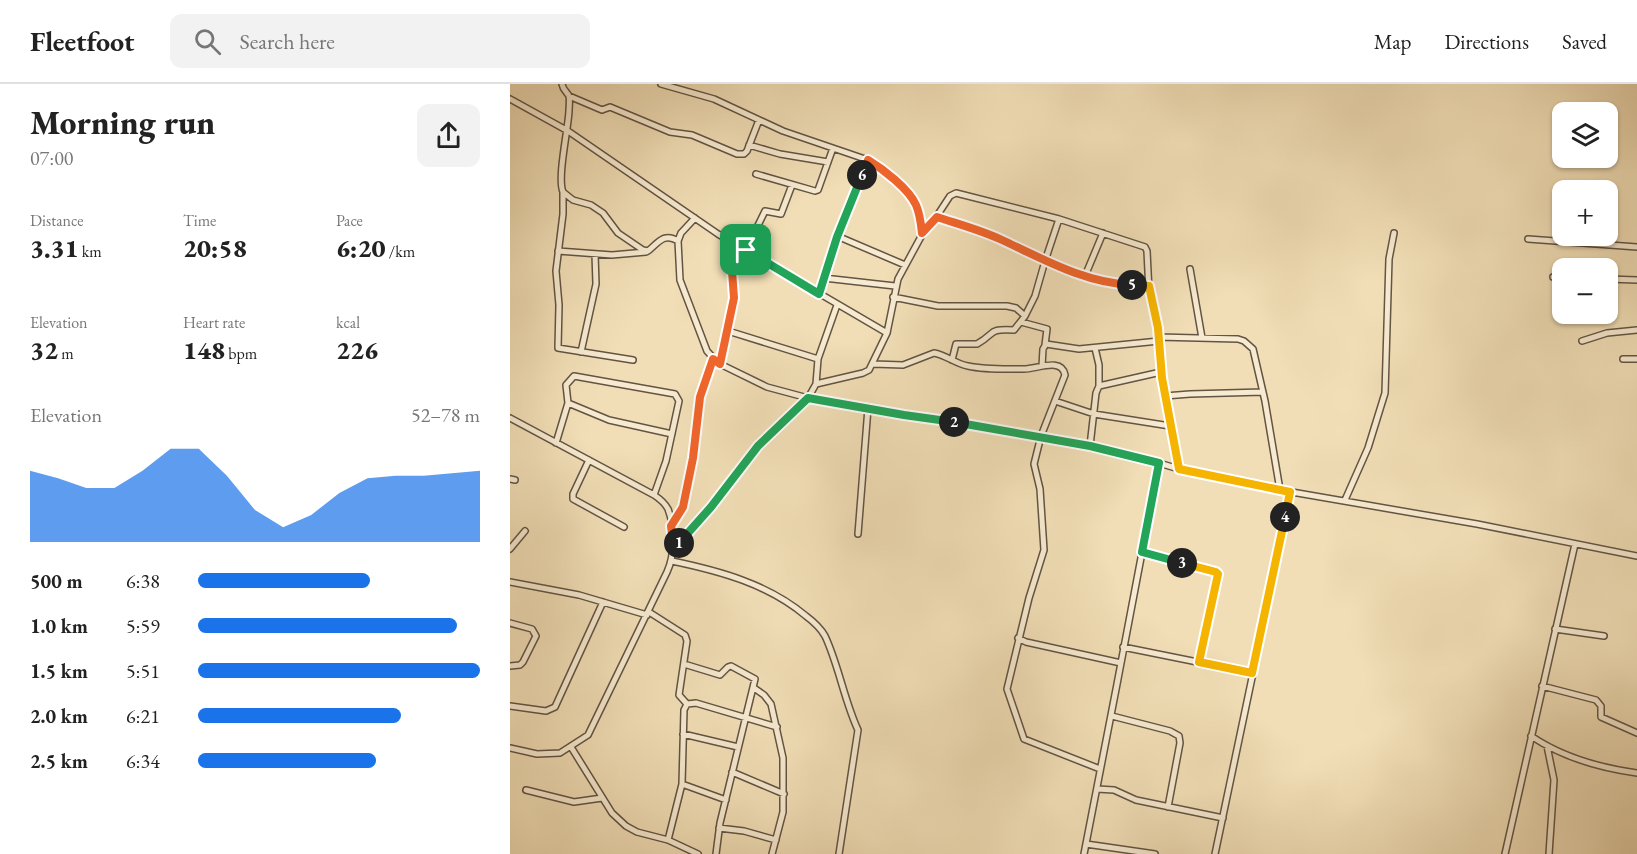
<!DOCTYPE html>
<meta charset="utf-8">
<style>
:root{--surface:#fff;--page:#f2f2f2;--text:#222;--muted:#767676;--line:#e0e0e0;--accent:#1a73e8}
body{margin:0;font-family:"EB Garamond",serif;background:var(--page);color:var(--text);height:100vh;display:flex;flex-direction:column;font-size:22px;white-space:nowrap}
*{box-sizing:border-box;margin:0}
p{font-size:20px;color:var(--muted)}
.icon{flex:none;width:33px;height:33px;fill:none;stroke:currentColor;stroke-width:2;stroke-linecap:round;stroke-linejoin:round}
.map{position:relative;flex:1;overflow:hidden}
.drawer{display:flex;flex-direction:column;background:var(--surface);width:510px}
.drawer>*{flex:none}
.buttons{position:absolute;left:1042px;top:18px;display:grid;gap:12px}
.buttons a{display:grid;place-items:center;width:66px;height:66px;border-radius:12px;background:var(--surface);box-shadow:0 2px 4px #0004;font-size:30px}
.pin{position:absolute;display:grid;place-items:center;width:51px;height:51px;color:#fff;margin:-26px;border-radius:12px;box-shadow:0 3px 9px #0006}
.km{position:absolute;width:30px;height:30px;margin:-15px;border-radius:50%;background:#222;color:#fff;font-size:16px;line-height:30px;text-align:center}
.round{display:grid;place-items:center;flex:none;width:63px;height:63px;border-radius:12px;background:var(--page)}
.head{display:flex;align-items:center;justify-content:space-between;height:102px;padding:0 30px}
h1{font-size:33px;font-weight:800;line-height:45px}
.metrics{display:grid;grid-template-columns:repeat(3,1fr);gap:9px;height:102px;padding:6px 30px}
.metrics div{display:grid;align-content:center}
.metrics b{font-size:26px;font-weight:800}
.metrics small{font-size:16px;font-weight:400}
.metrics p{font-size:16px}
.chart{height:168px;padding:12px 30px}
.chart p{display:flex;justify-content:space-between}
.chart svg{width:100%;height:108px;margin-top:6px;fill:var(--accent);opacity:.7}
ul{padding:0 30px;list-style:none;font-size:20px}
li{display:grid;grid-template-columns:96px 72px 1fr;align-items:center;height:45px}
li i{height:15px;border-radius:8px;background:var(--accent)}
header{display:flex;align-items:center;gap:36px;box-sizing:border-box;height:84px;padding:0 30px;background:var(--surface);border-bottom:2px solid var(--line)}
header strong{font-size:28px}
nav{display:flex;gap:33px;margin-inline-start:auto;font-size:21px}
.search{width:420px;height:54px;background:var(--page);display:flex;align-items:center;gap:15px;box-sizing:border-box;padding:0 21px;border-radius:12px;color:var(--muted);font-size:22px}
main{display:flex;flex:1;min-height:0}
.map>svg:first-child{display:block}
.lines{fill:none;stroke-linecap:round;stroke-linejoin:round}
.minor-casing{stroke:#635444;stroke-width:8}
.minor{stroke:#f6ead0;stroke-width:5}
.split-1-casing{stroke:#fff;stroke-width:12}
.split-2-casing{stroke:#fff;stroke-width:12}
.split-3-casing{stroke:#fff;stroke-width:12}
.split-4-casing{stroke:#fff;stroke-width:12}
.split-5-casing{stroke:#fff;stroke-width:12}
.split-6-casing{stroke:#fff;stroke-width:12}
.split-7-casing{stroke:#fff;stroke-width:12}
.split-1{stroke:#f0652b;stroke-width:8}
.split-2{stroke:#22a559;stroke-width:8}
.split-3{stroke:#22a559;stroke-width:8}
.split-4{stroke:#f5b400;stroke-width:8}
.split-5{stroke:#f5b400;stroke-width:8}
.split-6{stroke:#f0652b;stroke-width:8}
.split-7{stroke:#22a559;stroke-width:8}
</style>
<header>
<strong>Fleetfoot</strong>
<div class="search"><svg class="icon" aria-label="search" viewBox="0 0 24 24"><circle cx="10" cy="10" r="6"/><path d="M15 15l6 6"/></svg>Search here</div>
<nav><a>Map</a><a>Directions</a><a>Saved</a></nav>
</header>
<main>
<section class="drawer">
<div class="head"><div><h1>Morning run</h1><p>07:00</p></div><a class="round"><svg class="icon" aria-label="share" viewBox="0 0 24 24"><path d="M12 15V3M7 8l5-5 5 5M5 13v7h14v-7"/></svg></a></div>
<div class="metrics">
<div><p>Distance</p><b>3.31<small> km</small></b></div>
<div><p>Time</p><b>20:58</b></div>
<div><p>Pace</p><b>6:20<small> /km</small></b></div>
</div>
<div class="metrics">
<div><p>Elevation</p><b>32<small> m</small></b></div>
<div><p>Heart rate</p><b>148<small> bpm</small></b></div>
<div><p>kcal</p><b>226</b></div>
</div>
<div class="chart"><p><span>Elevation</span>52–78 m</p>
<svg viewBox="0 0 160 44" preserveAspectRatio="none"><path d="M0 44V15L10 18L20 22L30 22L40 15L50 6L60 6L70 17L80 31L90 38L100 33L110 24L120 18L130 17L140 17L150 16L160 15V44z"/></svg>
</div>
<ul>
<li><b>500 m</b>6:38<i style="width:61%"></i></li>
<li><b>1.0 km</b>5:59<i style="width:92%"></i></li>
<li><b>1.5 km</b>5:51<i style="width:100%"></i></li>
<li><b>2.0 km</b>6:21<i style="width:72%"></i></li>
<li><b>2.5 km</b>6:34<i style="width:63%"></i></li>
</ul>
</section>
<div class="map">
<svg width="1127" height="770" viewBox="0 0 1127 770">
<rect width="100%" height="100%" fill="#f1deb6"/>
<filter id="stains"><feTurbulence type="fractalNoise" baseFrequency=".00333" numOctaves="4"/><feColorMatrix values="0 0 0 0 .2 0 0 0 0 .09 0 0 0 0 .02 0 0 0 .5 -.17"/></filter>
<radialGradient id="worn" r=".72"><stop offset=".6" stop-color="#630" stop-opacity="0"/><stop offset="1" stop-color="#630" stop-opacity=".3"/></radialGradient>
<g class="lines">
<g class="minor-casing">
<path id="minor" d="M 52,0 C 53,6 57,8 59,12 C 60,16 59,23 59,27 C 58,46 47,94 53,108 L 63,116 L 81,121 L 93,129 L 108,149 L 133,166 L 138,167 C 148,159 154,148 168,157
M 151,0 L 204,15 L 273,47 L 358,76 L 372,84 L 399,110 L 406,120 L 413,149
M 59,12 L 92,26 L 100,23 L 160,48 L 182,51 L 227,70 L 234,70 L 237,67 L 249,36
M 0,15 L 58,47 L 208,150 L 377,249
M 239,61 L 270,70 L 318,78
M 246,90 L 305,107 L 308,106 L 323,64
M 53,108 L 53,130 L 46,187 L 49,221 L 48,264 L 123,276
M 427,133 L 492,156 L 535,177 L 525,212 L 515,232
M 185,134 L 171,149 L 168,157 L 170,196 L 197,267 L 206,277
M 549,135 L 535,177 C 569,193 603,200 639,202
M 327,152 L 395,181
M 1018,155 L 1127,163
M 230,163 L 222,187 L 223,214 L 210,280 L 257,303 L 298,314 L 525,351 L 622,371 L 669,385 L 770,406 L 967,440 L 1127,472
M 236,166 L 255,127 L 271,130 L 282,101
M 48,167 L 102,171 L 136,168
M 680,185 L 692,254
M 575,192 L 593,149
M 1043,193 L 1053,193
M 314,194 L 385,202
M 1098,195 L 1127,196
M 309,210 L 327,152 L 358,76
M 383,213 L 428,222 L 497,222 L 506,224 L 515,232 L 504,246 C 476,245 488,248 467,260 L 446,260 L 442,276
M 511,238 L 537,245 L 535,261
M 218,247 L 308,275
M 648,253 L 728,255 L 734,257 L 743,265 L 755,317 L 770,406
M 1072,257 L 1097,249 L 1127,246
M 585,264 L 589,281 L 589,302
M 71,268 L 86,200 L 85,170
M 1113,275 L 1127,275
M 363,280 L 393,281 L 424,269 C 436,271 446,280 458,282 C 476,286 497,285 514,285 C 527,285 552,273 555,291 L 531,352 L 524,380 L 530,405 L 534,466 L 519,514 L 497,605 L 514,655 L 590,685
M 532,282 L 533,265 L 536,260 L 569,265 L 649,257
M 306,300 L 308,275 L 327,221
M 655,312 L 680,310 L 753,308
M 545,317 L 584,330 L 660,342
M 58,319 L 99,336 L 162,350
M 0,334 L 144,411 C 150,415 155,419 158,425 C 165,443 165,471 157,488 L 78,651 L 50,669 L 27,670 L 0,664
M 46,359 L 58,319 L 56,301 L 64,292 L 165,310 L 169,317 L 156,377 L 144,411
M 580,362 L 586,309 L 589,302 L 651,288
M 79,376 L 63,410 L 63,415 L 114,443
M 0,395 L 5,396
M 835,416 L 858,364 L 875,309 L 879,175 L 884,149
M 161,443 C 184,415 185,347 191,311 C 193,298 199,287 203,275
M 348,450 L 358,324
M 0,465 L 15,447
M 163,466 L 201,423 L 248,362 L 298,314 L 306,300 L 353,289 L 359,286 L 377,249 L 388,195 L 413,149 L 421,141 L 440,112 L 446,109 L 549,135 L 635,163 L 637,167 L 639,208 L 648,244 L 652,294 L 669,385
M 632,468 L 706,488 L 708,490 L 689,578
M 162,477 C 210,487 258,500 296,532 C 304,538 310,543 315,552 C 329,582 334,616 348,646 L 329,770
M 0,498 L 69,511 L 137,531
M 139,528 L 175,551 L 177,557 L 169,611 L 177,620
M 0,539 L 22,545 L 26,552 L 13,578 L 10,581 L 0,582
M 1045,545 L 1094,552
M 508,554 L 516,558 L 611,579
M 613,563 L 742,589
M 174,580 L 210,591 L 218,583 L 221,582 L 245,595 L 210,739 L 206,770
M 1032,602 L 1086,616 L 1091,622 L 1091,633 L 1127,649
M 244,604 L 254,611 L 261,620 L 273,674 L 273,728 L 262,770
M 0,622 L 36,627 L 45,623 L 93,518
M 602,632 L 660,647 L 669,652 L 670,659 L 658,723
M 173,650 L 228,663
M 1021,652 C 1052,673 1091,684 1127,689
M 1037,662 L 1044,696 L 1039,770
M 61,663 L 102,729 L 116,742 L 127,748 L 158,756 L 188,770
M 222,688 L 274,710
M 172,700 L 216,716
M 587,705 L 604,706 L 626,716 L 713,734
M 16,706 L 64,718 L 92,714
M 209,744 L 234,747 L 266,756
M 158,756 L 172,700 L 174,626 L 177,620 L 186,619 L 267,643
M 576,760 L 645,770
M 574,770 C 600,640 624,509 649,379
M 705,770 L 781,408
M 995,770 L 1065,460"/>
</g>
<use href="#minor" class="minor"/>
</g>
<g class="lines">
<g class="split-1-casing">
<path id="split-1" d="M 169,459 L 164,466 L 161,442 L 173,423 L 183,374 L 190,313 L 203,275 L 210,280 L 224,214 L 222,187 L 230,163 L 236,166"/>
</g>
<g class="split-2-casing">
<path id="split-2" d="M 169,459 L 201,423 L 248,362 L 298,314 L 394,331 L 444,338"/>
</g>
<g class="split-3-casing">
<path id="split-3" d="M 444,338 L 580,362 L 649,379 L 632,468 L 672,479"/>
</g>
<g class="split-4-casing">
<path id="split-4" d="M 672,479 L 706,488 L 708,490 L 689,578 L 742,589 L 775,433"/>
</g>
<g class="split-5-casing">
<path id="split-5" d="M 622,201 L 639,202 L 648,244 L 652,294 L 669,385 L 780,408 L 775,433"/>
</g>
<g class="split-6-casing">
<path id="split-6" d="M 352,91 L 358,76 C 373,85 399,105 406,121 C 410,130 411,140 412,149 L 427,133 C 448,140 471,146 492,156 C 533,175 575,199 622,201"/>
</g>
<g class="split-7-casing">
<path id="split-7" d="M 236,166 L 309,210 L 327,153 L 352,91"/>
</g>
<use href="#split-1" class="split-1"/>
<use href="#split-2" class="split-2"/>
<use href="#split-3" class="split-3"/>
<use href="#split-4" class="split-4"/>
<use href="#split-5" class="split-5"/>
<use href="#split-6" class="split-6"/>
<use href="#split-7" class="split-7"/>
</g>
<rect width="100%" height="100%" filter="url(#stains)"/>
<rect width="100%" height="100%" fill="url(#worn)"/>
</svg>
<div class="buttons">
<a><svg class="icon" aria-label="layers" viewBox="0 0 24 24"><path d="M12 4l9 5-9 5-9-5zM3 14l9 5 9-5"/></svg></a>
<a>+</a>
<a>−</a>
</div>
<div class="pin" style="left:236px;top:166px;background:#1e9e55"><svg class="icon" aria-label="arrive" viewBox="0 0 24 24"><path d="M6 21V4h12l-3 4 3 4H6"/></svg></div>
<b class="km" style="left:169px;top:459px">1</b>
<b class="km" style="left:444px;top:338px">2</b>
<b class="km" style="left:672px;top:479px">3</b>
<b class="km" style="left:775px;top:433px">4</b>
<b class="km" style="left:622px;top:201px">5</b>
<b class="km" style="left:352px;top:91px">6</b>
</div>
</main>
